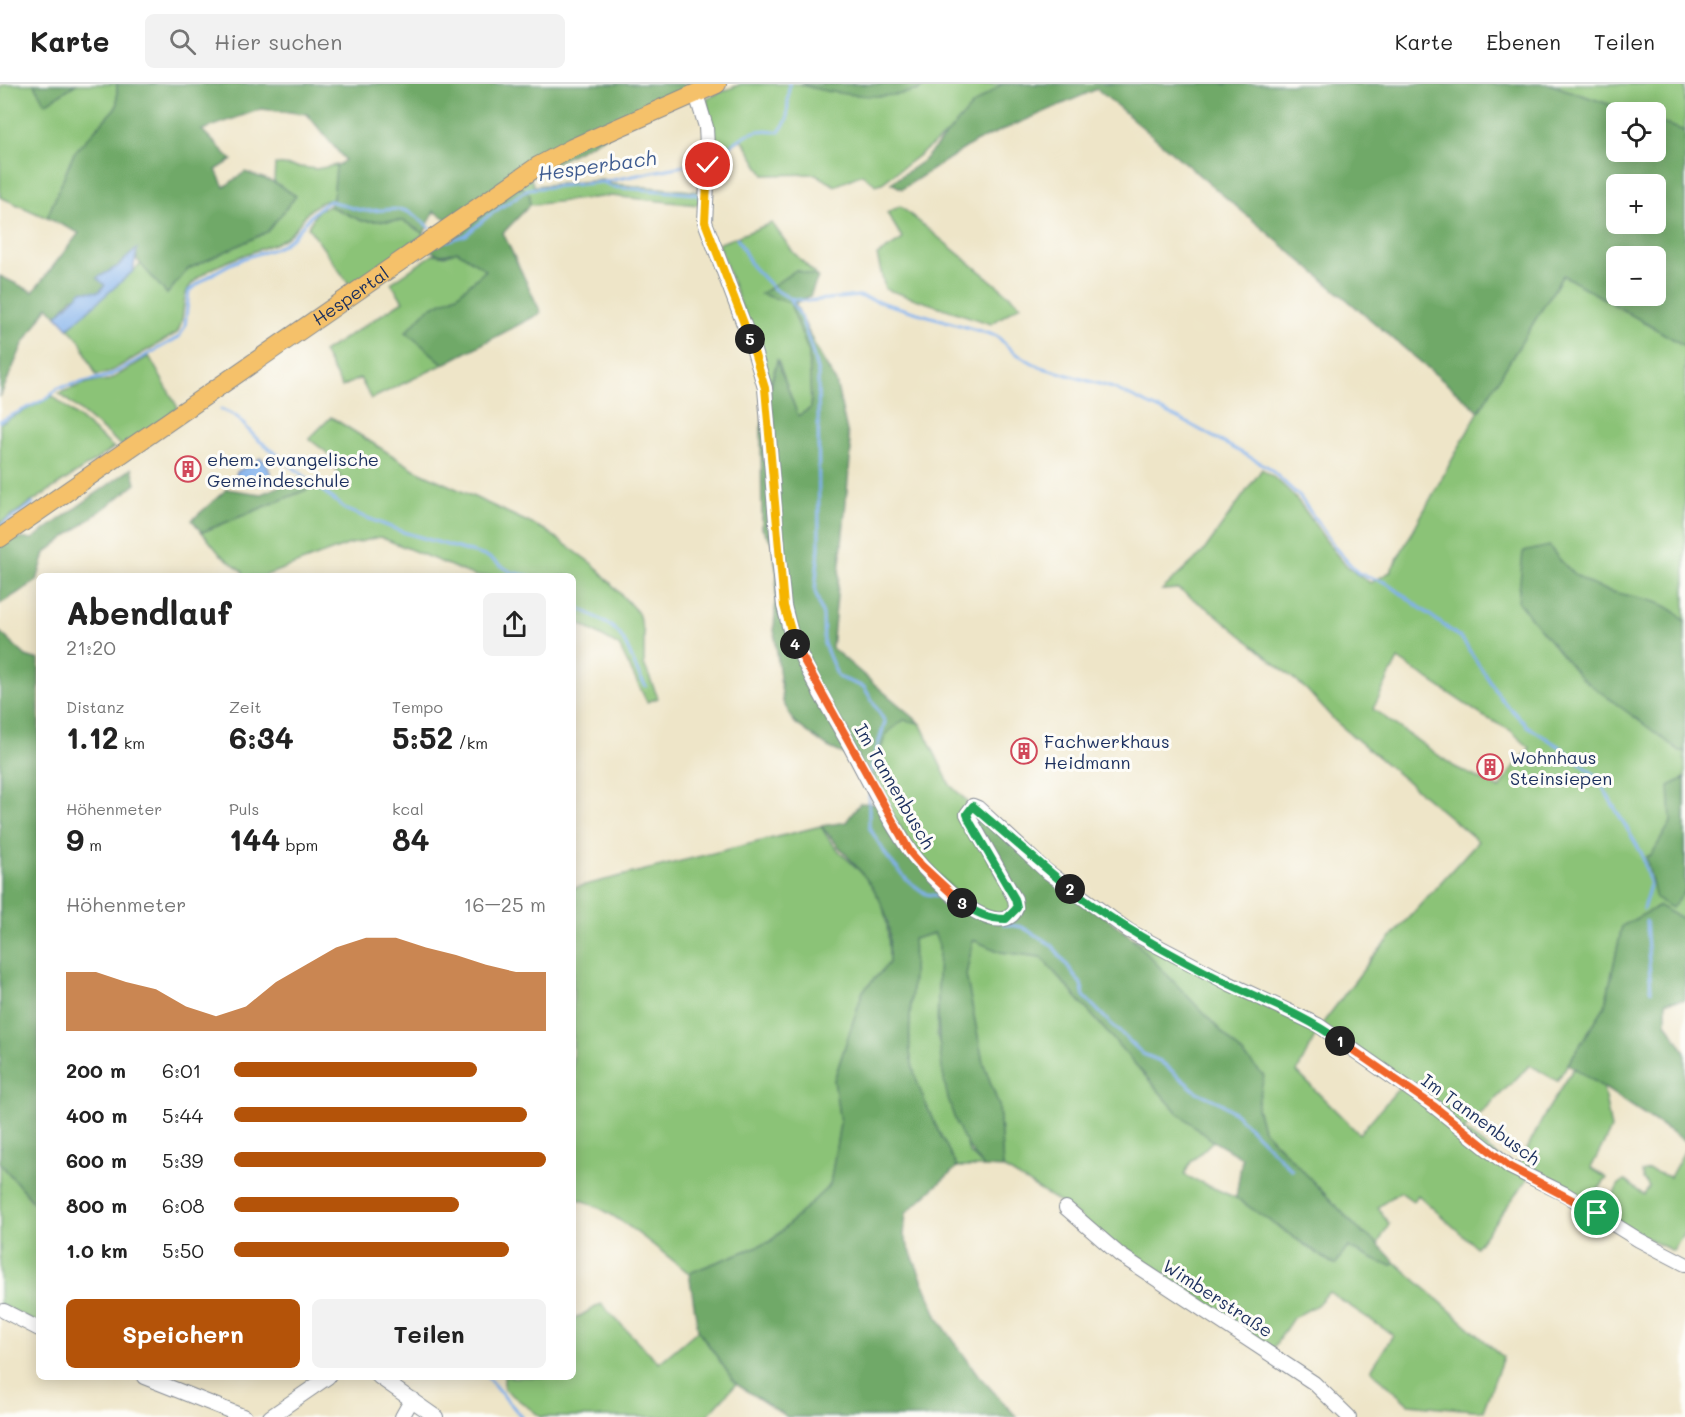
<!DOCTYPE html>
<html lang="de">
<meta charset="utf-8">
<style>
:root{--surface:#fff;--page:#f2f2f2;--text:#222;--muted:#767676;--line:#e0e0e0;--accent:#b45309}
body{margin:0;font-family:Mali,sans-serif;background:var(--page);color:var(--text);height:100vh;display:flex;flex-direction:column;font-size:22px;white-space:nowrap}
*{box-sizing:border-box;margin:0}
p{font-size:20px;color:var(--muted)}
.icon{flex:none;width:33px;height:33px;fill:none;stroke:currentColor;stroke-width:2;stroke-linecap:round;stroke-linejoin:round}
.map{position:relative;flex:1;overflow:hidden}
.panel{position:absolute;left:36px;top:489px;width:540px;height:807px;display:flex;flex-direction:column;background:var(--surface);border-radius:9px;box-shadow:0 3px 15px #0003}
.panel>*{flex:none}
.fabs{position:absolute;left:1606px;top:18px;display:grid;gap:12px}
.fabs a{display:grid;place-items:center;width:60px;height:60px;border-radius:9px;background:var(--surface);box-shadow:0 3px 15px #0003;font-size:30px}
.pin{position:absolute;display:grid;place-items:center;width:51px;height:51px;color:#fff;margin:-26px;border:3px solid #fff;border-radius:50%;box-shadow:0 2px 6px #0007}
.km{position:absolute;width:30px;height:30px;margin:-15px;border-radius:50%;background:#222;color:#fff;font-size:16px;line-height:30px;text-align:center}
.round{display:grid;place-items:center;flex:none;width:63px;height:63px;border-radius:9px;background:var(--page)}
.overview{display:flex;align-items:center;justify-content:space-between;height:102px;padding:0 30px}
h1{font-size:33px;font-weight:700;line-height:45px}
.figures{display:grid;grid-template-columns:repeat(3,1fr);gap:9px;height:102px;padding:6px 30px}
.figures div{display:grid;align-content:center}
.figures b{font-size:30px;font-weight:700}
.figures small{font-size:16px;font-weight:400}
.figures p{font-size:16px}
.chart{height:168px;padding:12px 30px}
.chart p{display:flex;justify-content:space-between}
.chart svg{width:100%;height:108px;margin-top:6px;fill:var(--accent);opacity:.7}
.cta{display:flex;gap:12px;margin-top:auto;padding:12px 30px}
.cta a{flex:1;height:69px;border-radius:9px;background:var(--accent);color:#fff;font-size:24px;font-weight:700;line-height:69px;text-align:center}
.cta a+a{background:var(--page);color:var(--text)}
ul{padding:0 30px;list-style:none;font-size:20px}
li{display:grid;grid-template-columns:96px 72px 1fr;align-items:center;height:45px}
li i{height:15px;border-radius:8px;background:var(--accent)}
header{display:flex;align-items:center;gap:36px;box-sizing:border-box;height:84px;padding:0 30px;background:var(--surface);border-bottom:2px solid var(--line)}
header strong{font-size:28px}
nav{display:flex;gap:33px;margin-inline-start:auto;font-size:21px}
.search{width:420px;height:54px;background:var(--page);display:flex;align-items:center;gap:15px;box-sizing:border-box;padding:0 21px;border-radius:9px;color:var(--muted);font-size:22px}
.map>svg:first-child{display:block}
.green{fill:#8bc377;stroke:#53796a;stroke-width:1.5;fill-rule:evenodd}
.forest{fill:#70a968;stroke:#466c63;stroke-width:1.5;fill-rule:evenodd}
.water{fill:#81b1ec;stroke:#4e70a5;stroke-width:1.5}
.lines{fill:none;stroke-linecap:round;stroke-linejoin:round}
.stream{stroke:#81b1ec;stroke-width:3}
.minor-casing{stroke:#848a93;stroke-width:16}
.major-casing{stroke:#848a93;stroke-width:20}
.minor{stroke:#fff;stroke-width:14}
.major{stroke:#f5c16b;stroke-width:18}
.split-1-casing{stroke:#fff;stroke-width:12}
.split-2-casing{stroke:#fff;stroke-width:12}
.split-3-casing{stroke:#fff;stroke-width:12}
.split-4-casing{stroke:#fff;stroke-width:12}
.split-5-casing{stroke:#fff;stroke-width:12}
.split-6-casing{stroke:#fff;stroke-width:12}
.split-1{stroke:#f0652b;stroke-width:8}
.split-2{stroke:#22a559;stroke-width:8}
.split-3{stroke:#22a559;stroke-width:8}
.split-4{stroke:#f0652b;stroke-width:8}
.split-5{stroke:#f5b400;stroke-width:8}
.split-6{stroke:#f5b400;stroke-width:8}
.labels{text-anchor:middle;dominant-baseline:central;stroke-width:6;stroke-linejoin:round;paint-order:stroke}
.street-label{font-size:18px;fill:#1b2f5e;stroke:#fdfcf7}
.poi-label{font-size:18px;fill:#1b2f5e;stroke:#fdfcf7;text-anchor:start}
.water-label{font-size:20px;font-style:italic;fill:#3f5c90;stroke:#fdfcf7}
</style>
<header>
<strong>Karte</strong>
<div class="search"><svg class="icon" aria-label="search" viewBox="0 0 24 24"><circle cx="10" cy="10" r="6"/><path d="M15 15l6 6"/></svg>Hier suchen</div>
<nav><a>Karte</a><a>Ebenen</a><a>Teilen</a></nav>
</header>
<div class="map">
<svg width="1685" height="1333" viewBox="0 0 1685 1333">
<rect width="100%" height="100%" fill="#fdfcf7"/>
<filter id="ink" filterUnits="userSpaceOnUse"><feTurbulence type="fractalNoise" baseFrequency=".0167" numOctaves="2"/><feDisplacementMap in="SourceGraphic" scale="12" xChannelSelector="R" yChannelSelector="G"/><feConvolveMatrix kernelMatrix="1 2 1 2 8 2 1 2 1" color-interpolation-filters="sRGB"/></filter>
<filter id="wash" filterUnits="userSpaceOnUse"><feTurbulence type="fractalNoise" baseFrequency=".008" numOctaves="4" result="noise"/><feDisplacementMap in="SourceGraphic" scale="24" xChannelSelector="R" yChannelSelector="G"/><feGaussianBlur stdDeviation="1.35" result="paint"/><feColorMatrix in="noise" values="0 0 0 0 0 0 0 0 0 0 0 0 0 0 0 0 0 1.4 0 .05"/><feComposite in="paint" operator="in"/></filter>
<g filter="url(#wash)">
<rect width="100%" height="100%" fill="#eee5c8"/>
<path class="green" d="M 6,0 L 34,0 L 46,19 L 76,0 L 117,0 L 117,22 L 74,69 L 47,134 L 0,113 L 0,3 Z
M 741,0 L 800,0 L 918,7 L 927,0 L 1013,0 L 882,99 L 876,101 L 862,90 L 835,102 L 816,90 L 764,91 L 742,55 L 712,73 L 707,14 Z
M 1549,0 L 1685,0 L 1685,47 L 1656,37 L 1656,28 L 1632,28 Z
M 275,80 L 316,85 L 337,81 L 333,115 C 300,121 305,145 278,158 C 254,169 202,181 188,205 C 181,217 186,235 177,249 L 108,289 L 96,291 L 80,257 L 68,244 L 142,179 L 167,210 L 188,185 L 267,148 L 296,112 L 274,98 Z
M 531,95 L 534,102 L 602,96 L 612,100 L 704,108 L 698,121 L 611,112 L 530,121 L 530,111 L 520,101 Z
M 329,122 L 362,137 L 404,137 L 424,150 L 351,203 L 308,143 L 318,126 Z
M 900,122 L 1021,221 L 991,240 L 885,205 L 877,171 L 903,155 L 887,129 Z
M 772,139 L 793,168 L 818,193 L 796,186 L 761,210 L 790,218 L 809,269 L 811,324 L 798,332 L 778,277 L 770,299 L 718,160 Z
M 457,167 L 487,186 L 457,211 L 428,225 L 406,248 L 444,280 L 371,315 L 360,294 L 342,303 L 323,268 L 403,217 L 391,199 L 434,170 L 445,172 Z
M 1563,191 L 1685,262 L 1685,538 C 1663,510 1625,516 1595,502 C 1574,492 1562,480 1549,462 L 1680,667 L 1685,667 L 1685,836 L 1659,822 L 1622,842 L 1605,922 L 1557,997 L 1530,981 L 1464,1046 L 1528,1095 L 1476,1163 L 1418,1111 L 1413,1117 L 1400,1108 L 1378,1123 L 1389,1140 L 1378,1160 L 1357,1144 L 1263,1045 L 1257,1024 L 1131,853 L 1319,944 L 1373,873 L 1478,757 L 1335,637 L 1307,606 L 1213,528 L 1178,505 L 1162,506 L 1203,468 L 1262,385 C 1275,394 1288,404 1297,416 C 1321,445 1336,482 1371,499 L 1390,488 L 1479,327 ZM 1398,575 L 1483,632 L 1510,646 L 1530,664 L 1510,688 L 1500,705 L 1455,683 L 1373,625 ZM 1319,945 L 1400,1003 L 1359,1050 L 1297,988 Z
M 149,272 L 178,324 L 122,362 L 59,309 L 90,298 L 110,296 Z
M 53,312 L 114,364 L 0,439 L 0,339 Z
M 331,333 L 414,385 L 545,446 L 594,481 L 638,529 L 644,549 L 644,580 L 658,614 L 647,618 L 619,562 L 573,536 L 573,492 L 475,492 L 380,453 L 347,461 L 264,492 L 244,492 L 243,488 L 219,469 L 202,448 L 311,404 L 342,396 L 326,368 L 309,355 Z
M 904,635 L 920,639 L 950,701 L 967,717 L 965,729 L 1014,822 L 1001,832 L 964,818 L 923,781 L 875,702 L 875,682 L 886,650 Z
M 821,742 C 832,765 854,779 870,798 C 888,819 889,854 889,880 L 863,907 L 834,996 L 840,1039 L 830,1101 L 771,1157 L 689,1189 C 661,1168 606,1119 573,1114 L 573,804 Z
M 935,849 L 939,862 L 937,951 L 969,1068 L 984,1083 L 957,1083 C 941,1052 913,1001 910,967 C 907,930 916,892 913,855 Z
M 973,856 L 1001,868 L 1041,873 L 1178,1029 L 1213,1057 L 1191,1078 L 1184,1091 L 1236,1114 L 1334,1181 L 1348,1163 L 1381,1179 L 1393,1181 L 1396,1179 L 1503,1273 L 1483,1327 L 1408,1320 L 1371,1286 L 1393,1251 L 1329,1208 L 1317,1221 L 1293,1234 L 1272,1266 L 1124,1168 L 1063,1120 L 1003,1084 L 999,1022 L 983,978 L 966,891 Z
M 1574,984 L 1603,1003 L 1611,1045 L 1591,1084 L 1607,1094 L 1589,1118 L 1519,1081 L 1546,1028 Z
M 1685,1066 L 1685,1148 L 1673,1167 L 1638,1150 L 1604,1128 L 1619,1100 L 1625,1097 L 1644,1111 L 1649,1103 L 1643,1095 L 1642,1088 L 1649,1086 L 1670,1093 Z
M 0,1079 L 39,1125 L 39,1240 L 0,1220 Z
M 601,1220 L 659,1279 L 698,1246 L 736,1300 L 706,1333 L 541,1333 L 504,1305 L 504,1293 L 573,1293 L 573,1236 Z"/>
<path class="forest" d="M 34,0 L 76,0 L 45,20 Z
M 117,0 L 702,0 L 449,137 L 434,127 L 424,150 L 404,137 L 362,137 L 329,122 L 333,115 L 336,83 L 345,76 L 307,30 L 261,25 L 202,46 L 232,76 L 216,86 L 224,103 L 245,88 L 274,98 L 296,112 L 267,148 L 188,185 L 167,210 L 137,176 L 136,166 L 117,183 L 97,194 L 105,201 L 99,208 L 72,214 L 57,232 L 48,222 L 23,260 L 0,313 L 0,192 L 33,208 L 79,149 L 47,134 L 74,69 L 117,22 Z
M 800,0 L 927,0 C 904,20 828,11 800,0 Z
M 1002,0 L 1549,0 L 1632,28 L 1617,28 L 1617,68 L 1656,68 L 1656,37 L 1685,47 L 1685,262 L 1563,191 L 1479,327 L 1097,5 L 975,58 L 902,105 L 891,99 L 923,77 L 973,21 ZM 1617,100 L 1656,100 L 1656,140 L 1617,140 ZM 1617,172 L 1656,172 L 1656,212 L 1617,212 Z
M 520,101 L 530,111 L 530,121 L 503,149 L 541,229 L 444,280 L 406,248 L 428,225 L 457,211 L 486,186 L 457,167 C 445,172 438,173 428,164 Z
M 796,186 L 818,193 L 810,212 L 795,219 L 816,264 L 836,298 L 851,365 L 832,564 L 920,639 L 904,636 L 886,650 L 875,682 L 875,702 L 850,673 L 828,663 L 795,639 L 783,618 L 774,545 L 777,490 L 772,458 L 762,445 L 761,344 L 777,276 L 798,332 L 811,324 L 809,269 L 790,219 L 761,210 Z
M 132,384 L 136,400 L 45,469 L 37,497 L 0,520 L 0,462 L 11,454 L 32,455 Z
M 303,393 L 311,404 L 202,448 L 192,436 L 227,405 L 261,410 Z
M 1549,462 C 1562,480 1574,492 1595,502 C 1625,516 1663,509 1685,538 L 1685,667 L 1680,667 L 1580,593 L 1518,518 L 1523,468 Z
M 0,548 L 26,572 L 39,576 L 39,1125 L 0,1079 Z
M 1685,694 L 1685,807 L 1672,824 L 1656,815 L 1646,773 L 1652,770 L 1671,738 L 1669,702 Z
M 860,719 L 880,720 L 895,748 L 984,836 L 1020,825 L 974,740 L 981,734 L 1131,853 L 1264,992 L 1257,1024 L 1263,1045 L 1357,1144 L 1378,1160 L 1396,1179 L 1393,1181 L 1381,1179 L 1348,1163 L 1335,1181 L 1236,1114 L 1242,1074 L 1213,1057 L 1178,1029 L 1041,873 L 1001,868 L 973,856 L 966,891 L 983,978 L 999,1022 L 1003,1084 L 984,1083 C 932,1028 937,933 939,862 L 934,849 L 913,855 C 916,892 907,930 910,967 C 913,1002 941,1052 957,1083 L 906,1129 L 904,1152 L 939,1236 L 978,1291 L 1017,1333 L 787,1333 L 736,1300 L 698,1246 L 689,1189 L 771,1157 L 830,1101 L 840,1039 L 834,996 L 863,907 L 889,879 C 889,869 890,857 889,846 C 885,805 845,772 821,742 L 846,738 Z
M 1659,822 L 1685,836 L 1685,916 L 1666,918 L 1666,938 L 1685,968 L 1685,1057 L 1568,980 L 1605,922 L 1622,842 Z"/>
<path class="water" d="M 137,165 L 133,187 L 68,244 L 57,232 L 82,207 L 99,208 L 105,201 L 97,194 L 117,183 Z
M 260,374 C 266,377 271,387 271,394 L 260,399 L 241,397 L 236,391 L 237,388 Z"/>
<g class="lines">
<path class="stream" d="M 712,75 C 736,60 748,40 779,48 L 787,36 L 789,0
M 603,98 L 612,103 L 696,110 L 701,115
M 737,154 L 752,182 L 774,205 L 789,214 L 800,231 L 811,263 L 818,290 L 819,463 L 815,507 L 823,532 L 824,560 L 838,593 L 864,603 L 885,638 L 870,688
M 446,157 L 466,151 L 488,132 L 528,105 L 603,98 L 703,78
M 789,214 L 807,217 L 859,212 L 997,252 L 1013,268 L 1040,283 L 1113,304 L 1184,337 L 1268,383 L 1300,413 L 1337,466 L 1358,489 L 1387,499 L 1462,555 L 1502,616 L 1527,642 L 1560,663 L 1596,692 L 1642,770 L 1650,801 L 1643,825
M 221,325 L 236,332 L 256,354 L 347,426 L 403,448 L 488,473 L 511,488 L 530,492
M 0,337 L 48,314 L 58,304 L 109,292 L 179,253 L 185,242 L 189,207 C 205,194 223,182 242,175 C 254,170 270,168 282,161 C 304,147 307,128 330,117 C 341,120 354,126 366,127 C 401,127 400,117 430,144
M 0,442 L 33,420
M 573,519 C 586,531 610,537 620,551 C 632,567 634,587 646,602
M 869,711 L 869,743 L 888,774 L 907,796 L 926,810 L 945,813
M 1646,837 L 1651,907
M 1004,840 L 1022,843 L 1052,861 L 1081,900 L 1084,912 L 1110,939 L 1143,970 L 1160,977 L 1197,1008 L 1221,1019 L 1236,1030 L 1292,1086
M 487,1293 L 522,1333"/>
</g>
</g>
<g filter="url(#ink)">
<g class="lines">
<g class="minor-casing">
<path id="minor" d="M 696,10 L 706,43 L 708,81 L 705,138 L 754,267 L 765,304 L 779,475 L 784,522 L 790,546 C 805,585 828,623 849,660 C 868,696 887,734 910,767 C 923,787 987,853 1012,831 C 1017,826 1016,822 1015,815 L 967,730 L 973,722 L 978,724 L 1045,786 L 1129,847 L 1228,899 L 1318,941 L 1435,1023 L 1510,1083 L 1565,1110 L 1639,1156 L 1685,1180
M 1066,1124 L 1120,1171 L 1314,1299 L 1349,1333
M 4,1227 L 39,1245
M 144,1293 L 245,1333
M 379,1293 L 436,1333
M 270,1333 L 328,1293
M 402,1333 L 412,1315"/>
</g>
<g class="major-casing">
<g id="major">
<path id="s1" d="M 0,454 L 538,82 L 572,64 L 717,0"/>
</g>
</g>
<use href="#minor" class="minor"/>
<use href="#major" class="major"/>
</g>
</g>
<g class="lines" filter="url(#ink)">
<g class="split-1-casing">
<path id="split-1" d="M 1340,957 L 1435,1023 L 1510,1083 L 1597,1129"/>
</g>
<g class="split-2-casing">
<path id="split-2" d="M 1070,805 C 1120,843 1174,873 1229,900 C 1267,918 1306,932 1340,957"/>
</g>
<g class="split-3-casing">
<path id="split-3" d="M 962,819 C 976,829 988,835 1006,835 L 1017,824 L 1015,815 L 970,738 L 967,730 L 973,722 L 1070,805"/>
</g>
<g class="split-4-casing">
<path id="split-4" d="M 795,560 L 910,768 L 922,782 L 962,819"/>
</g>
<g class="split-5-casing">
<path id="split-5" d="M 750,255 L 765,304 L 784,522 L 795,560"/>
</g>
<g class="split-6-casing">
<path id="split-6" d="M 708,81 L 705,138 L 750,255"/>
</g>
<use href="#split-1" class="split-1"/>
<use href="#split-2" class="split-2"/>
<use href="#split-3" class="split-3"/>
<use href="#split-4" class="split-4"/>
<use href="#split-5" class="split-5"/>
<use href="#split-6" class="split-6"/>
</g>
<defs>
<g id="building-ring" transform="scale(1.35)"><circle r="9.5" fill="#fdfcf7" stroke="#d1495b" stroke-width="1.5"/><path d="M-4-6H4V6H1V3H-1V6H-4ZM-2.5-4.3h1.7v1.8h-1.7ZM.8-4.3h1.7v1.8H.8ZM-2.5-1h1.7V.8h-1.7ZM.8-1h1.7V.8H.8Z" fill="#d1495b"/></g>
</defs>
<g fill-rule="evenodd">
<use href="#building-ring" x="188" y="385"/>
<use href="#building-ring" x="1024" y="667"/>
<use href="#building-ring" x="1490" y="683"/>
</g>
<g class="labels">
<g class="street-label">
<text stroke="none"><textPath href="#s1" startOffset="426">Hespertal</textPath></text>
<text transform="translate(895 702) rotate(60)">Im Tannenbusch</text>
<text transform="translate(1481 1035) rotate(36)">Im Tannenbusch</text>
<text transform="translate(1218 1214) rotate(33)">Wimberstraße</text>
</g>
<g class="poi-label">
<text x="207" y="375">ehem. evangelische<tspan x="207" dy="21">Gemeindeschule</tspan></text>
<text x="1044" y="657">Fachwerkhaus<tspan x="1044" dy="21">Heidmann</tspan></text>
<text x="1510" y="673">Wohnhaus<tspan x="1510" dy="21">Steinsiepen</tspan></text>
</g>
<g class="water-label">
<text transform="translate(597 81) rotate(-8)">Hesperbach</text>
</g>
</g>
</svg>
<div class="fabs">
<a><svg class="icon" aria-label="locate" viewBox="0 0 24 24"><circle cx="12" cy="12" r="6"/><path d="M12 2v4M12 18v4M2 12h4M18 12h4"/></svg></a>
<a>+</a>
<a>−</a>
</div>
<div class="pin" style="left:1597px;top:1129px;background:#1e9e55"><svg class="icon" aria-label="arrive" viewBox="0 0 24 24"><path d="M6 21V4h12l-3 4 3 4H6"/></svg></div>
<div class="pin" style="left:708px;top:81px;background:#d93025"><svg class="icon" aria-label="check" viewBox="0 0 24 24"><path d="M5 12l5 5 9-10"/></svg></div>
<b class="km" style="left:1340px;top:957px">1</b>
<b class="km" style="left:1070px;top:805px">2</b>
<b class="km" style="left:962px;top:819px">3</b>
<b class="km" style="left:795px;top:560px">4</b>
<b class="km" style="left:750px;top:255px">5</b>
<section class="panel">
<div class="overview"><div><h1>Abendlauf</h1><p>21:20</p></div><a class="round"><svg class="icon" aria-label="share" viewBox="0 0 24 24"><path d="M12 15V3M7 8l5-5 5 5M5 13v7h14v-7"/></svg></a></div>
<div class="figures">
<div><p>Distanz</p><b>1.12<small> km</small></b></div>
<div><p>Zeit</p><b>6:34</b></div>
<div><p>Tempo</p><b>5:52<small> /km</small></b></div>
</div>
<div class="figures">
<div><p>Höhenmeter</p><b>9<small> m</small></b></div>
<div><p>Puls</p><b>144<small> bpm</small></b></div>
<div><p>kcal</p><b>84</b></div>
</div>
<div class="chart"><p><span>Höhenmeter</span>16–25 m</p>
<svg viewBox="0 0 160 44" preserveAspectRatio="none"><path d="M0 44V20L10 20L20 24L30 27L40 34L50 38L60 34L70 24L80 17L90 10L100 6L110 6L120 10L130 13L140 17L150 20L160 20V44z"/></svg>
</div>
<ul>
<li><b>200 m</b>6:01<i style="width:78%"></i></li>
<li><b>400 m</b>5:44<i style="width:94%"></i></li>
<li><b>600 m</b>5:39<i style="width:100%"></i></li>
<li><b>800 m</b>6:08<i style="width:72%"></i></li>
<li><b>1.0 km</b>5:50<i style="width:88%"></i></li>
</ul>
<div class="cta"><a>Speichern</a><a>Teilen</a></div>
</section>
</div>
